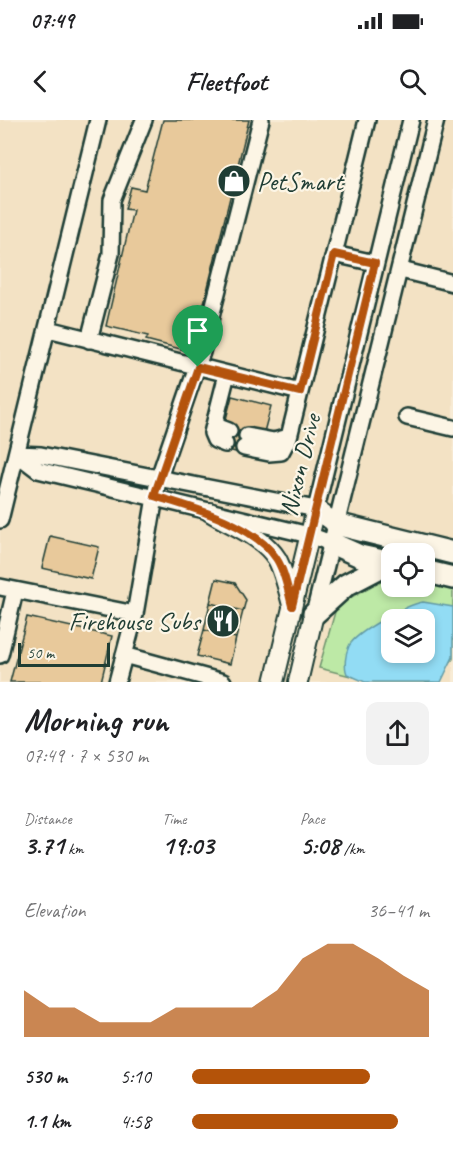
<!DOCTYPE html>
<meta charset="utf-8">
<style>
:root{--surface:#fff;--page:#f2f2f2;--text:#202124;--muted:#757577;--accent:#b45309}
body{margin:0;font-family:Caveat,sans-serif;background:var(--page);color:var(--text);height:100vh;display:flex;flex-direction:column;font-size:22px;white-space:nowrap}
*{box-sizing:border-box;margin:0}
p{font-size:20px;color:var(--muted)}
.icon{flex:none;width:33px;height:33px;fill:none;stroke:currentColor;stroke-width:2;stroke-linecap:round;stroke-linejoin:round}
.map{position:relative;height:562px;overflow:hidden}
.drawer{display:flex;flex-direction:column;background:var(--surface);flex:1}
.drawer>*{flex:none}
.buttons{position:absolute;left:381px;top:423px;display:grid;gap:12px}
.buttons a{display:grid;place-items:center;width:54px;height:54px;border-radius:12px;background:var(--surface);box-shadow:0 3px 9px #0003;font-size:30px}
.scale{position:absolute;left:18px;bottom:15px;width:92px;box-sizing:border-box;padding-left:6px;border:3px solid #1f3d34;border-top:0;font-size:16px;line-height:21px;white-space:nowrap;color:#1f3d34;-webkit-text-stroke:4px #fcf5e5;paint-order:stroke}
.pin{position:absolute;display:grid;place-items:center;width:51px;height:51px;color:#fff;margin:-62px -26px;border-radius:50% 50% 50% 0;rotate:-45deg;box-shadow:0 0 6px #0007}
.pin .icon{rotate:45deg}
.round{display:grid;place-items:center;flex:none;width:63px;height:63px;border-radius:12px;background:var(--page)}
.overview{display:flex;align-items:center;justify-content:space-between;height:102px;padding:0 24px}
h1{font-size:33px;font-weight:600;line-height:45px}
.figures{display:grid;grid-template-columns:repeat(3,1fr);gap:9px;height:102px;padding:6px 24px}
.figures div{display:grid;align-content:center}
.figures b{font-size:26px;font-weight:600}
.figures small{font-size:16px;font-weight:400}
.figures p{font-size:16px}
.chart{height:168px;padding:12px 24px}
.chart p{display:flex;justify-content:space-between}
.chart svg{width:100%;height:108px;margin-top:6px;fill:var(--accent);opacity:.7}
ul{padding:0 24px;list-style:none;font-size:20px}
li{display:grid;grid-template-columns:96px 72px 1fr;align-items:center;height:45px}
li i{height:15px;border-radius:8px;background:var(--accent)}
.status{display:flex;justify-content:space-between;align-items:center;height:42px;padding:0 30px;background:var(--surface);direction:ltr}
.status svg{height:16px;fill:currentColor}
header{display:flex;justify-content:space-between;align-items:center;height:78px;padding:0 24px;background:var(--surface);font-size:27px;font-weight:600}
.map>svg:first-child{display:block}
.built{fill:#f3e2c4;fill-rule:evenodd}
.green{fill:#bde9a6;stroke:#6e936d;stroke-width:1.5;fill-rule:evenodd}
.water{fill:#92dcf4;stroke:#649ca7;stroke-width:1.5;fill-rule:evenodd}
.building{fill:#e8c99b;stroke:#1f3d34;stroke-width:1.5}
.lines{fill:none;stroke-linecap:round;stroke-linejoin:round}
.minor-casing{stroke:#1f3d34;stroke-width:20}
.major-casing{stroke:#1f3d34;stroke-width:22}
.highway-casing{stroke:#1f3d34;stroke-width:26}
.minor{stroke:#fcf5e5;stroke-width:15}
.major{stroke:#fcf5e5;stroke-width:18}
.highway{stroke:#fcf5e5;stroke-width:21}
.route-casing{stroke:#fff;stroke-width:12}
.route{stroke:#b45309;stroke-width:8}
.labels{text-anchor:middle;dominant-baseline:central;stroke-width:4.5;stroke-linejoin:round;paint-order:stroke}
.poi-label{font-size:26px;fill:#1f3d34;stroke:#fcf5e5;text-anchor:start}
.street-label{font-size:26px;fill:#1f3d34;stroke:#fcf5e5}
</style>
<div class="status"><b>07:49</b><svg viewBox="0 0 49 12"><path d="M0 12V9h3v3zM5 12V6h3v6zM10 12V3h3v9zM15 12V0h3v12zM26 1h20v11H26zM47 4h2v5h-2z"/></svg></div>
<header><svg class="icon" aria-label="back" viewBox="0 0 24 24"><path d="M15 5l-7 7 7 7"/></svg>Fleetfoot<svg class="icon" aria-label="search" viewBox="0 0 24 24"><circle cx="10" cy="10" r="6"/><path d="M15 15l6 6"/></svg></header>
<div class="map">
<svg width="453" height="562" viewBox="0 0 453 562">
<rect width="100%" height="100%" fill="#f8ecd6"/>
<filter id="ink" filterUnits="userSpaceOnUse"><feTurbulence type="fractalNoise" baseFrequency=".0167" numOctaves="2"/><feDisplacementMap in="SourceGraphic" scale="12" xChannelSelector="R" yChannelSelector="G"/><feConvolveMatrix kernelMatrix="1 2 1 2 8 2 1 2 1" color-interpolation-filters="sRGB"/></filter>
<g filter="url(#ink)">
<path class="built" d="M 0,0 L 453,0 L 453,562 L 0,562 ZM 392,434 L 424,434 L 424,466 L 392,466 ZM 392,500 L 424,500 L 424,532 L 392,532 Z"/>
<path class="green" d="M 391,455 L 392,466 L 424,466 L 425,458 L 453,466 L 453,539 L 434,562 L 374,562 L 319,548 L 337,485 ZM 392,500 L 424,500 L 424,532 L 392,532 Z"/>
<path class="water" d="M 423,482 L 453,487 L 453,537 L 441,562 L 365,562 L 347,554 C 344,547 345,534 349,526 C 356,512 408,484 423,482 ZM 392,500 L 424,500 L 424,532 L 392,532 Z"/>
<path class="building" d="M 163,0 L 249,0 L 192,232 L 146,220 L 148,216 L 106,206 L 133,90 L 125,89 L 131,67 L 145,70 Z
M 232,276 L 271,286 L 264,312 L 250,308 L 243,334 L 224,329 L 225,303 Z
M 50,416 L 99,427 L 91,459 L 42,448 Z
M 216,459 L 235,463 L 246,480 L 243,491 L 210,483 Z
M 210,483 L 243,491 L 236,518 L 204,510 Z
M 27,497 L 112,516 L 101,562 L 10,562 Z
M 204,510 L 236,518 L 230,544 L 197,536 Z"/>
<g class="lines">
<g class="minor-casing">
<path id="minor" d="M 334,134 L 375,143
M 401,150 L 453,163
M 48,209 L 300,272
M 89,220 L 111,134 L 112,80 L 144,0
M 407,297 L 453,308
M 216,299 L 216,306 L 229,311
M 247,316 L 274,321 L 289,317 L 367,0
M 225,324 L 215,320 L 212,313 L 227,254
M 244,328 L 269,333 L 281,332 L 289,317
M 17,334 L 41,335 L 316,389 L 411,0
M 17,334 L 38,350 L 309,415 L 331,423
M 0,400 L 98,0
M 0,467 L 135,494
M 314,494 L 436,0
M 0,535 L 15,471
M 124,535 L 223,562
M 117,562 L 135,494 L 158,360 L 202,232 L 261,0"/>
</g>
<g class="major-casing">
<path id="major" d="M 210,392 C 232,406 263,416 277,439 C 284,452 288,470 292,485
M 274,562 L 316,389 L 336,404
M 298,562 L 314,494"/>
</g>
<g class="highway-casing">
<path id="highway" d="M 336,404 L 453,433
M 331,423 L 360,436 L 392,443
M 424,451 L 453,458
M 314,494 L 346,465 L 390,442"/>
</g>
<use href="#minor" class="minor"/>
<use href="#major" class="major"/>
<use href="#highway" class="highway"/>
</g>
</g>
<g class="lines" filter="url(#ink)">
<g class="route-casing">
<path id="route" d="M 334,134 L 375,143 L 292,486 C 288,471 285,451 276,438 C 254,404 191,387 154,376 L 198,247 L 300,272 Z"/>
</g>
<use href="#route" class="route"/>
</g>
<defs>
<g id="shop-disc" transform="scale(1.725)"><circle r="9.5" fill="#1f3d34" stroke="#fcf5e5"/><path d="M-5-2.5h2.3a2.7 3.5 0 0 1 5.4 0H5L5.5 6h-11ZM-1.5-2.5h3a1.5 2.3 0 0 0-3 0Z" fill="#fff"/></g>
<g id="restaurant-disc" transform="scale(1.725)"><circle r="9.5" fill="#1f3d34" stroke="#fcf5e5"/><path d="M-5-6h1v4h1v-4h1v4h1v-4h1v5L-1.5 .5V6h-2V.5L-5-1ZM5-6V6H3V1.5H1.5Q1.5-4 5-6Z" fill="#fff"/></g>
</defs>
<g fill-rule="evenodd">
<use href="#shop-disc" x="234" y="61"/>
<use href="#restaurant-disc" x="223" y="501"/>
</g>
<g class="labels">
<g class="poi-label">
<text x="257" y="61">PetSmart</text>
<text x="200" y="501" text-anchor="end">Firehouse Subs</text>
</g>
<g class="street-label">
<text transform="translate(300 345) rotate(-76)">Nixon Drive</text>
</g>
</g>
</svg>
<div class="buttons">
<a><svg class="icon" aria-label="locate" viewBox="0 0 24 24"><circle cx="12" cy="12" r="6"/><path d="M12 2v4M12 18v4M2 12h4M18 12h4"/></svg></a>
<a><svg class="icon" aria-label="layers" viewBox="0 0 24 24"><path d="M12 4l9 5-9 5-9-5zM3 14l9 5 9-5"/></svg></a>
</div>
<div class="scale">50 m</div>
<div class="pin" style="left:198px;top:247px;background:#1e9e55"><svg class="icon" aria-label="arrive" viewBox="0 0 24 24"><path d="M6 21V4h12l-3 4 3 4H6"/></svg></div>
</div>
<section class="drawer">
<div class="overview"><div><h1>Morning run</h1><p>07:49 · 7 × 530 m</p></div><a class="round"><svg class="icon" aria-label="share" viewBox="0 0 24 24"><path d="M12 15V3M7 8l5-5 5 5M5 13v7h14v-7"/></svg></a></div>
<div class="figures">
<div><p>Distance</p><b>3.71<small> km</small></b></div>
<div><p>Time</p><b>19:03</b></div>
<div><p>Pace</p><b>5:08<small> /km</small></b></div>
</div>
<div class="chart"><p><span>Elevation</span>36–41 m</p>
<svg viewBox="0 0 160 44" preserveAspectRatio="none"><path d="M0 44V25L10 32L20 32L30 38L40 38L50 38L60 32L70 32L80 32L90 32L100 25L110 12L120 6L130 6L140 12L150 19L160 25V44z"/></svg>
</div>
<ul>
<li><b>530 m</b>5:10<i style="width:75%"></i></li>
<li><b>1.1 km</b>4:58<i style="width:87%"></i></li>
</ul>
</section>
